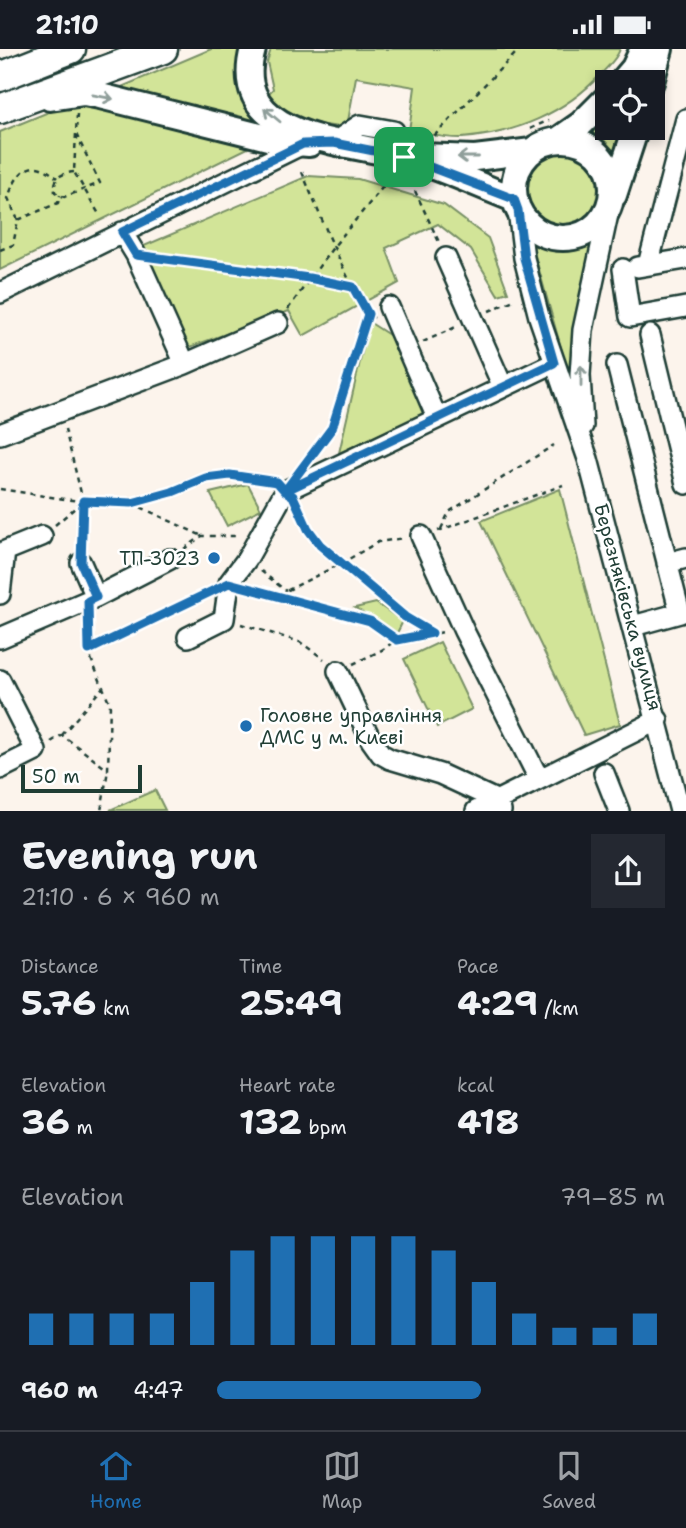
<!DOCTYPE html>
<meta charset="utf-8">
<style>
:root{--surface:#171b24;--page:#242831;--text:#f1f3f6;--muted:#9ea1a6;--line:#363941;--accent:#1f6fb2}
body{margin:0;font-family:"Shantell Sans",sans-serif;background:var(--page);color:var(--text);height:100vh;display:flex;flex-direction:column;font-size:26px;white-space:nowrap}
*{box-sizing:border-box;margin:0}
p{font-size:23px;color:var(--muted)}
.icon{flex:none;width:38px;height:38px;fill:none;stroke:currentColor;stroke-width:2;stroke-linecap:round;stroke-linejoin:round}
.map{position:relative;height:762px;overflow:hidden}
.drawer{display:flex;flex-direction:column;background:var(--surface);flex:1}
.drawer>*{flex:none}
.buttons{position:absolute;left:595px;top:21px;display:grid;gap:14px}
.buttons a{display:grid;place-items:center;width:70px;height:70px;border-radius:0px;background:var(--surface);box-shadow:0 4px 10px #0003;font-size:35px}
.scale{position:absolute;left:21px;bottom:18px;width:121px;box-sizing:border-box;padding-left:7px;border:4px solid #1f3d34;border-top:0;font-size:19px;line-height:24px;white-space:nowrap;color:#1f3d34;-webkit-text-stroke:5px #fff;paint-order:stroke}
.pin{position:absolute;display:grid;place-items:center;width:60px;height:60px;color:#fff;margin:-30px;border-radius:14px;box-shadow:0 4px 10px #0006}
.round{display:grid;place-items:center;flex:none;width:74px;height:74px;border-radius:0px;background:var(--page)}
.headline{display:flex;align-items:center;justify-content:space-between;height:119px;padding:0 21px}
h1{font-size:38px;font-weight:700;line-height:52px}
.stats{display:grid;grid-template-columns:repeat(3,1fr);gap:10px;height:119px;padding:7px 21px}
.stats div{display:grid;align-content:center}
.stats b{font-size:35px;font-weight:700}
.stats small{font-size:19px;font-weight:400}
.stats p{font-size:19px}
.chart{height:196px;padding:14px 21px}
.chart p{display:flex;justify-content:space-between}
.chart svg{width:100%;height:126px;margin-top:7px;stroke:var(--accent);stroke-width:6}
ul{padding:0 21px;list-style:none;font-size:23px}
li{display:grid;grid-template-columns:112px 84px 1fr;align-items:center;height:52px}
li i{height:18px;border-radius:9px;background:var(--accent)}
.status{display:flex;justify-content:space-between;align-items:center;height:49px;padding:0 35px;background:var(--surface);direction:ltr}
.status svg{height:19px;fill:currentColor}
.tab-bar{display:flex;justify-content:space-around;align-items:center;height:98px;border-top:2px solid var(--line);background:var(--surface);font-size:19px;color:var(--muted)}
.tab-bar a{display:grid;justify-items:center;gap:4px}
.tab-bar .active{color:var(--accent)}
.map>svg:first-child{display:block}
.green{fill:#d2e498;stroke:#789066;stroke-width:2}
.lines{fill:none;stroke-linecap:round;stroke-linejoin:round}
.minor-casing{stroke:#1f3d34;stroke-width:24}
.major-casing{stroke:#1f3d34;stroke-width:30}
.highway-casing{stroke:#1f3d34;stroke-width:33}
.path{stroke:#1f3d34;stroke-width:2.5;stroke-dasharray:5 5;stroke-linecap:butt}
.minor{stroke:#fff;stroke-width:19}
.major{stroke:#fff;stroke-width:24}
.highway{stroke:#fff;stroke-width:28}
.oneway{stroke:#8f9e9a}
.route-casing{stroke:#fff;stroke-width:14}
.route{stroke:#1f6fb2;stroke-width:9}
.poi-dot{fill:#1f6fb2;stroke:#fff;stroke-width:2.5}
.labels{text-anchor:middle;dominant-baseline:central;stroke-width:5;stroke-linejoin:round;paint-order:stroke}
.poi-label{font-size:19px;fill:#1f3d34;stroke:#fff;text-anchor:end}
.street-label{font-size:19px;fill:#1f3d34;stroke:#fff}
</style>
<div class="status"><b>21:10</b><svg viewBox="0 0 49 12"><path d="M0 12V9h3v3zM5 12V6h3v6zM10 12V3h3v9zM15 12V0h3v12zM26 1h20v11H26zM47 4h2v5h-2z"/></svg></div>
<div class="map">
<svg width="686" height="762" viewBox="0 0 686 762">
<rect width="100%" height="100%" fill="#fcf4ec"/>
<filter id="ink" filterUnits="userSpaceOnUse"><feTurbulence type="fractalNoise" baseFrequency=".0143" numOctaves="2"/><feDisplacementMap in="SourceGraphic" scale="14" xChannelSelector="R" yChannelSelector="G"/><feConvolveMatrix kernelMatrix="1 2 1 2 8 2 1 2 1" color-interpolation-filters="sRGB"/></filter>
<g filter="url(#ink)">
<path class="green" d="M 211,0 L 240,0 C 229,33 247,61 271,82 L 119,39 Z
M 271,0 L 620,0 C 617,10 608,17 601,25 C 565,64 515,85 462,89 C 445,90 426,84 409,82 L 415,38 L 356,28 L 347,78 C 318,78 285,67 265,48 L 273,40 L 267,13 Z
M 68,55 L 134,60 L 256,95 L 0,221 L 0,83 Z
M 607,63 L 607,79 L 628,79 L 620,109 L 605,92 L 583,81 Z
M525 142a39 39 0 1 1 78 0a39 39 0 1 1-78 0Z
M 308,127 L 358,130 L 444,156 L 488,189 L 508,243 L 498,246 L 471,201 L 438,175 L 386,199 L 399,234 L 303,287 L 289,262 L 187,299 L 137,200 Z
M 530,189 C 556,202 570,206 598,192 L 574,345 Z
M 369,273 L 400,293 L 426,364 L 339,404 Z
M 248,435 L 261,460 L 227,477 L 210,444 Z
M 560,440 L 620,675 L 584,686 L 481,472 Z
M 376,554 L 403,572 L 397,584 L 355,559 Z
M 440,593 L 472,660 L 437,678 L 404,610 Z
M 155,741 L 165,761 L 110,761 Z"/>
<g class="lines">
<g class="minor-casing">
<path id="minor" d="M 333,94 L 360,76 L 394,82 L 404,108
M 518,161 L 524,209 L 539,268 L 588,410 L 680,762
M 122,183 L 136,206 L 185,315
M 446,209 L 503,338
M 648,216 L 686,70
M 638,218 L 686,210
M 623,220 L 630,268 L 686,258
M 0,244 L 303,95
M 389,258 L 437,369
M 650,286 L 686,435
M 617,316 L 680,564 L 633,577
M 583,377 L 580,326 L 583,281 L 610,156
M 0,385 L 185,315 L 278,274
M 421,487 L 464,582 L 539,730
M 667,514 L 686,509
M 0,545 L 5,502 L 42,487
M 96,548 L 170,510
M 188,588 L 224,570 L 229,534 L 247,510 L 285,442 L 554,314
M 0,589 L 96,548 L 81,514
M 338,622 L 371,691 L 381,705 L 390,710 L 440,725 L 496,751 L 501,762
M 0,631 L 36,702 L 0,720
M 604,724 L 619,762
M 476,762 L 658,671"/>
</g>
<g class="major-casing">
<path id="major" d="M 253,0 C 228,91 347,92 404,108 C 441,118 478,136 514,150
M 622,33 L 634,19 L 643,0
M 651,33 L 660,0
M 50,49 L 84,44 L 100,47 L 284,93 L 309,95
M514 140a49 49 0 1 1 98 0a49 49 0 1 1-98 0Z
M 558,91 L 581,75 L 607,49
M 422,107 L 475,109 L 532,102
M 614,146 L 636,79"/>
</g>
<g class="highway-casing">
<path id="highway" d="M 0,28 L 71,0
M 0,60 L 163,0"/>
</g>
<path class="path" d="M 77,65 L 74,123 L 99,165
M 530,80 L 549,71
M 434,87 L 520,0
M 74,123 C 62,124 53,128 55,143 L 64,148 L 100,134 L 76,85
M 302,123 C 313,149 356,258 374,269
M 415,142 L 439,193
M 18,171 L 8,149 C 17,122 32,106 57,129
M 0,201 L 13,196 L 18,171 L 58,154 L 60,146
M 156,209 L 309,229 L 353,238
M 288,260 L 334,197 L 387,133 L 404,131
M 489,262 L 514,251
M 423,293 L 458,277
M 65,380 L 83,452 L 82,497
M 309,410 L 332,379 L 368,265
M 0,440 C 42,446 86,456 129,454 C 156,453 181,435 207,429 C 228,424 250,429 271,432
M 132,454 L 202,487
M 297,457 L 308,480 L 320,496 L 405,568 L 432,584
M 55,476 L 82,453
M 441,480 L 449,463 L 554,396
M 438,482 L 563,436
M 184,500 L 202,487 L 239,487
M 261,522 L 286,542
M 248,539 L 370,572 L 397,591 L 444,583
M 280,548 L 286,542 L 342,514 L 378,493 L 404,489
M 88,570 L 89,605 L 110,655 L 108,721 L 101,762
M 241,575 L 300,593 L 324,610
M 89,601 L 209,544
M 353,615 L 382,601 L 396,591
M 62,686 L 103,638
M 51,693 L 62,686 L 108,721"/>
<use href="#minor" class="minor"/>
<use href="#major" class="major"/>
<use href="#highway" class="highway"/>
</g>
<defs><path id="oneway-shaft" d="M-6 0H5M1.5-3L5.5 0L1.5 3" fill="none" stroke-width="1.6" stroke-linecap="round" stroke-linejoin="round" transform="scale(1.75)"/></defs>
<g class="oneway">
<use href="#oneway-shaft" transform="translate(103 48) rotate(11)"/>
<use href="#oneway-shaft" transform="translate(272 66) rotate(-140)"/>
<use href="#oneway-shaft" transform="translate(468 108) rotate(180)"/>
<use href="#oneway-shaft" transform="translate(581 327) rotate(-90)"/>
</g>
</g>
<g class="lines" filter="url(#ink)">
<g class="route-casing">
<path id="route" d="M 404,108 L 514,150 L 518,161 L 524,209 L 554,314 L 285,442 L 277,433 L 230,426 L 206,429 L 172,443 L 132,454 L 83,452 L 81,514 L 96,548 L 88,552 L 89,601 L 229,534 L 370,572 L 397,591 L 432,584 L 405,568 L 320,496 L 308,480 L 293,447 L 285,442 L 332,379 L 368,265 L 353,238 L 309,229 L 136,206 L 122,183 L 303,95 L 334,94 L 404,108"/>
</g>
<use href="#route" class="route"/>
</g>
<g class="poi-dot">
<circle cx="214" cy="509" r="7"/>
<circle cx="246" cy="677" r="7"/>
</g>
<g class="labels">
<g class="poi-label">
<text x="200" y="509">ТП-3023</text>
<text x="260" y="666" text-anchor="start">Головне управління<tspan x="260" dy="22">ДМС у м. Києві</tspan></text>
</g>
<g class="street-label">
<text transform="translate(628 558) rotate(75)">Березняківська вулиця</text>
</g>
</g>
</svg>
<div class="buttons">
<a><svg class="icon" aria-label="locate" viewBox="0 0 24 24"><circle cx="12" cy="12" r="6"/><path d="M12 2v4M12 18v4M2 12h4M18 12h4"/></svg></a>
</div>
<div class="scale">50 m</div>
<div class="pin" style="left:404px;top:108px;background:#1e9e55"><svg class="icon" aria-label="arrive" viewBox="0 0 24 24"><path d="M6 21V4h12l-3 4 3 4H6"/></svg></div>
</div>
<section class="drawer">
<div class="headline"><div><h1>Evening run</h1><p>21:10 · 6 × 960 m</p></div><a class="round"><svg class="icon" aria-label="share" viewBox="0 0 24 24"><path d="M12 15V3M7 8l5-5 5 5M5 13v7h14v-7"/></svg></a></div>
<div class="stats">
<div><p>Distance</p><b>5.76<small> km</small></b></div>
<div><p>Time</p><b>25:49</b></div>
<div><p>Pace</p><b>4:29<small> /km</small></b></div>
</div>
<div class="stats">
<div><p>Elevation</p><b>36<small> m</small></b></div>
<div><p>Heart rate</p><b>132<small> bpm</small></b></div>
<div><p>kcal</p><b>418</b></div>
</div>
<div class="chart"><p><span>Elevation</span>79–85 m</p>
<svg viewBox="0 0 160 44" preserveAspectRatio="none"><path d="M5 44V33M15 44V33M25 44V33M35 44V33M45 44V22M55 44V11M65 44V6M75 44V6M85 44V6M95 44V6M105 44V11M115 44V22M125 44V33M135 44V38M145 44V38M155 44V33"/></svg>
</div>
<ul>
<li><b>960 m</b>4:47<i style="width:59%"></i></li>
</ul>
</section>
<nav class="tab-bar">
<a class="active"><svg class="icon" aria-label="home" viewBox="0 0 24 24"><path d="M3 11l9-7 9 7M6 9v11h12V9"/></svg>Home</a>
<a><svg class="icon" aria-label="map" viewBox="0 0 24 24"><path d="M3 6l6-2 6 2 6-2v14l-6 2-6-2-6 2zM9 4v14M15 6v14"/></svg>Map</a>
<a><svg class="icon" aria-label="saved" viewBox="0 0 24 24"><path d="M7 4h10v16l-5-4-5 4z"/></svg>Saved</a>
</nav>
